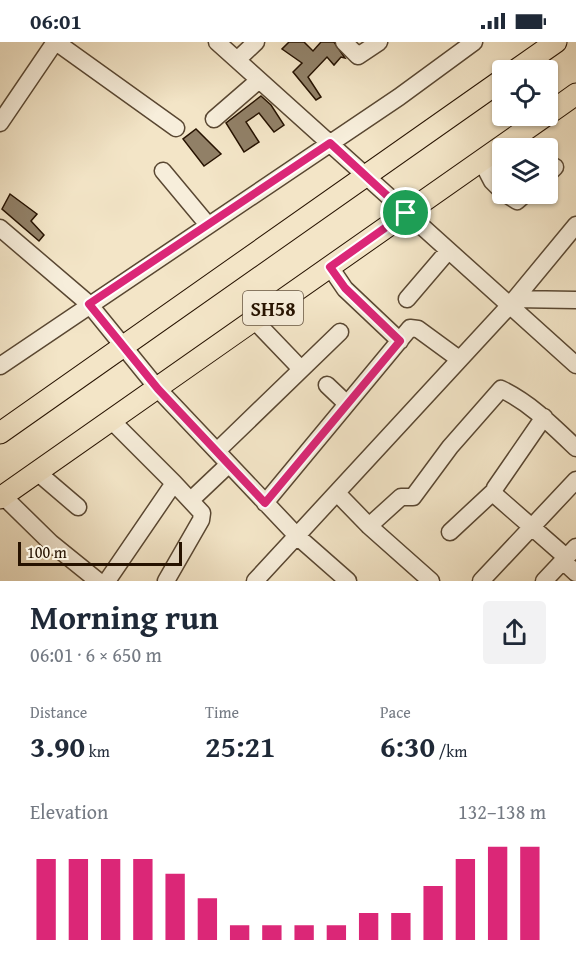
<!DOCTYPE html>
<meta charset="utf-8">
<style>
:root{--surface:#fff;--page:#f2f2f3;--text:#1f2937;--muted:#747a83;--accent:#db2777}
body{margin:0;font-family:"Gentium Book Plus",serif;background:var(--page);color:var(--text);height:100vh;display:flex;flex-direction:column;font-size:22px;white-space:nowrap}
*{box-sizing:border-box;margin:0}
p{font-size:20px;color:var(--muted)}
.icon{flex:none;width:33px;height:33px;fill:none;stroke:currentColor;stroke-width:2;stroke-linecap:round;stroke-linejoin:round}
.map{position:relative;height:539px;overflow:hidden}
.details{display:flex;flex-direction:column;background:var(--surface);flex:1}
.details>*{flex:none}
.buttons{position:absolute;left:492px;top:18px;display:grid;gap:12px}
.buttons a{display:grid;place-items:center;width:66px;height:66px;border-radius:6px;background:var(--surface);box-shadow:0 2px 4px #0004;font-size:30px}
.scale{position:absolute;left:18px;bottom:15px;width:164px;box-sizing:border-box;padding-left:6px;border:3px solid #261200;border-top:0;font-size:16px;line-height:21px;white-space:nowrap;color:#261200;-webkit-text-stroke:4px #f7eedb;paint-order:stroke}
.pin{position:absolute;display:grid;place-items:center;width:51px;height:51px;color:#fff;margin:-26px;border:3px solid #fff;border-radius:50%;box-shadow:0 2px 6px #0007}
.round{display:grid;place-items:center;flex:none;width:63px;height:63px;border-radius:6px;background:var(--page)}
.overview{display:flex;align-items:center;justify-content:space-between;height:102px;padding:0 30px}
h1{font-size:33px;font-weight:600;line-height:45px}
.stats{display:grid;grid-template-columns:repeat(3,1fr);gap:9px;height:102px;padding:6px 30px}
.stats div{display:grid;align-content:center}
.stats b{font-size:30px;font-weight:600}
.stats small{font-size:16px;font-weight:400}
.stats p{font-size:16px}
.chart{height:168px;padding:12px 30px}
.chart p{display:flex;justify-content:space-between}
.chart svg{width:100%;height:108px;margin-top:6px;stroke:var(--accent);stroke-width:6}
.status{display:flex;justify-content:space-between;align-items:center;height:42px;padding:0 30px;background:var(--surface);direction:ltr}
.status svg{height:16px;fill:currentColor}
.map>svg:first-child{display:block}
.building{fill:#918067;stroke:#261200;stroke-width:1.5}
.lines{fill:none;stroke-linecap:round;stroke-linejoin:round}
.minor-casing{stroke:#594732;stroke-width:19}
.major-casing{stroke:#261200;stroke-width:23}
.minor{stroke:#f7eedb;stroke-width:16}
.major{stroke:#f3e5c7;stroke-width:21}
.route-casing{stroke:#fff;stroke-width:12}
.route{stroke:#db2777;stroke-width:8}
.labels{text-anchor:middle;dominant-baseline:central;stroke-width:6;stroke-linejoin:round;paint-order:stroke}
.shield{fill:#f7eedb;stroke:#655442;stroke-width:1.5}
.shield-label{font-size:20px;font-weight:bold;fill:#261200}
</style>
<div class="status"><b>06:01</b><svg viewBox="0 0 49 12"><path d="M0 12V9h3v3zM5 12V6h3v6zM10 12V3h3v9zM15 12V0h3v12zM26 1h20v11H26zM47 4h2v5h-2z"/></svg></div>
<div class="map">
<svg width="576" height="539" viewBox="0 0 576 539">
<rect width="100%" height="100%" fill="#f3e5c7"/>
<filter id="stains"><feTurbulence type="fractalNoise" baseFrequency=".00333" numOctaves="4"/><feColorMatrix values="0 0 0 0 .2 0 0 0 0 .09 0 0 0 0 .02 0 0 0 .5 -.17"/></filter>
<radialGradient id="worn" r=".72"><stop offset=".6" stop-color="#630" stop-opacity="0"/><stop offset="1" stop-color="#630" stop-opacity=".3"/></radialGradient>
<path class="building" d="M 289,0 L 304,0 L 313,9 L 321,0 L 334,0 L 345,16 L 341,15 L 334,23 L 327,15 L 308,35 L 321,55 L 316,58 L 293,30 L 302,21 L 282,7 Z
M 261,54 L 271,63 L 284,83 L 274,90 L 259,71 L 246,80 L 259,100 L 244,110 L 226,81 Z
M 196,87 L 221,112 L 204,124 L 183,97 Z
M 10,152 L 37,172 L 31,179 L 44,193 L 39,199 L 2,167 Z"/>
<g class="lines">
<g class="minor-casing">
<path id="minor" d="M 56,0 L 176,86
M 217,0 L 576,323
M 344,0 L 358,14 L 379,0
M 237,18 L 256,0
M 214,77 L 259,38
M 0,81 L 55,0
M 481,118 L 492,139 L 502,149
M 163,129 L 208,183
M 548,132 L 555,125
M 506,152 L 517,159 L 525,152
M 0,186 L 89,262 L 158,347 L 298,495 L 348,539
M 330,225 L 345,247 L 400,299
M 407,257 L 448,209
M 515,257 L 576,258
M 255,279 L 301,327
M 0,324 L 399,55 L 474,0
M 327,343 L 347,362
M 544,375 L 495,446 L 494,452 L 566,515
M 218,408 L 340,290
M 37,430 L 78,465
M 337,451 L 369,484 L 431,539
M 3,454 L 51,501 L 98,539
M 191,458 L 229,422
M 265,461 L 410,286 L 418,287 L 459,317
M 369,484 L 401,455 L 413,455 L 450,405 L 501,347 C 530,361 552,383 576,406
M 450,490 L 494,449
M 563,519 L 576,531
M 107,539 L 174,441 L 112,379
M 166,539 L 201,478 L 202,471 L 174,441
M 255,539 L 510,263 L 576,183
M 481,539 L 576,438
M 544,539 L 576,505"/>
</g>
<g class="major-casing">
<path id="major" d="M 516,28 L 556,0
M 548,72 L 576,52
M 0,391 L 502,38
M 0,456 L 545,74"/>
</g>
<use href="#minor" class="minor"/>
<use href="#major" class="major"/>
</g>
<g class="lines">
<g class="route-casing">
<path id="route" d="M 330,101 L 406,171 L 330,225 L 345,246 L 400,299 L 265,461 L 158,347 L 89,262 Z"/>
</g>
<use href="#route" class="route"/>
</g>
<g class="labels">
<rect class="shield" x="243" y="249" width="60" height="34" rx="4.5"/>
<g class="shield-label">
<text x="273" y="266">SH58</text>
</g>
</g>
<rect width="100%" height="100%" filter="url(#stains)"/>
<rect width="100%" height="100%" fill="url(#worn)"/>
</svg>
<div class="buttons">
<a><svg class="icon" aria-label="locate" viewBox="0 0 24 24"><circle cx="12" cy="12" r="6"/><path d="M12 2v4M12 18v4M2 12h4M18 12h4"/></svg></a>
<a><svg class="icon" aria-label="layers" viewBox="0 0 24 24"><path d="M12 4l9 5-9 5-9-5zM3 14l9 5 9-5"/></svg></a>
</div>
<div class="scale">100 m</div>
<div class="pin" style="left:406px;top:171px;background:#1e9e55"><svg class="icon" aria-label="arrive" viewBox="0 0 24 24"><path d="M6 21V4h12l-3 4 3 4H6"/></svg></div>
</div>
<section class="details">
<div class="overview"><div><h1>Morning run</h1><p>06:01 · 6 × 650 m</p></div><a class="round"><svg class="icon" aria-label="share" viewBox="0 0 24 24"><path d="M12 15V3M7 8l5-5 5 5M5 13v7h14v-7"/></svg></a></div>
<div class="stats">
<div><p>Distance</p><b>3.90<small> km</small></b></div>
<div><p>Time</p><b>25:21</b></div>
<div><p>Pace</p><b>6:30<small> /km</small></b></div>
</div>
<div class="chart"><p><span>Elevation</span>132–138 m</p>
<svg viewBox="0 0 160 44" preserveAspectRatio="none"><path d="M5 44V11M15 44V11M25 44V11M35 44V11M45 44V17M55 44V27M65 44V38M75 44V38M85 44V38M95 44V38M105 44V33M115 44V33M125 44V22M135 44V11M145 44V6M155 44V6"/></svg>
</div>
</section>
